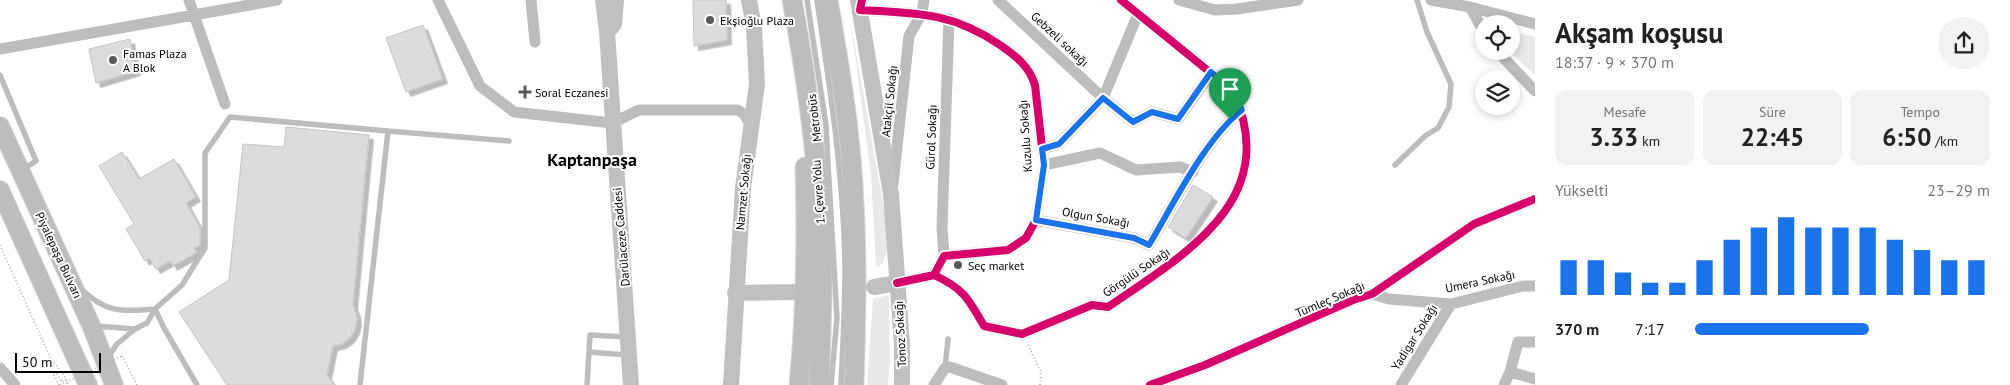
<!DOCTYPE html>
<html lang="tr">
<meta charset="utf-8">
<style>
:root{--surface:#fff;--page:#f2f2f2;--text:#222;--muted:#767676;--accent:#1a73e8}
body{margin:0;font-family:"PT Sans",sans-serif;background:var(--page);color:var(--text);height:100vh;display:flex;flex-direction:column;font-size:19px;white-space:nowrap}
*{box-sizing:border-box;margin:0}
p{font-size:16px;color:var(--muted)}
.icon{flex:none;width:28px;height:28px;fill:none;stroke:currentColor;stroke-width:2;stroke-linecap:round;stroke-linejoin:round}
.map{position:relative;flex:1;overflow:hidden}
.side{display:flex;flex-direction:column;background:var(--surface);width:475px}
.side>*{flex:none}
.controls{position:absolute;left:1475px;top:15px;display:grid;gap:10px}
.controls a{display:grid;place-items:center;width:45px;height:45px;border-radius:50%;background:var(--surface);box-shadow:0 2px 8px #0003;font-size:25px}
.scale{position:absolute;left:15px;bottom:12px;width:86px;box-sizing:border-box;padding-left:5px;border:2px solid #000;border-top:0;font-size:14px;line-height:18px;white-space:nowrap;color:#000;-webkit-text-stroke:4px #fff;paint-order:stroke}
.pin{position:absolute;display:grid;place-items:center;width:42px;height:42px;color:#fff;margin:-51px -21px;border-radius:50% 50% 50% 0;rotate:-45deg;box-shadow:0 0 5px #0007}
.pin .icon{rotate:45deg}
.round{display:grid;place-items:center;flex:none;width:52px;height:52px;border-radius:26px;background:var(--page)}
.head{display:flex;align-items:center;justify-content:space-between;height:85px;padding:0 20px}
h1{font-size:28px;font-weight:600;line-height:38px}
.stats{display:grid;grid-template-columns:repeat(3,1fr);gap:8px;height:85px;padding:5px 20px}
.stats div{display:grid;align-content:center;border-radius:12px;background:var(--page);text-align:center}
.stats b{font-size:25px;font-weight:600}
.stats small{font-size:14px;font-weight:400}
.stats p{font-size:14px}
.chart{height:140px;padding:10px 20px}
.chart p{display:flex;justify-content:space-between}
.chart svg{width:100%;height:90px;margin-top:5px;stroke:var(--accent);stroke-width:6}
ul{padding:0 20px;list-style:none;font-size:16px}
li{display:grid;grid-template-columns:80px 60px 1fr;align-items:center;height:38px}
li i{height:12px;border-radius:6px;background:var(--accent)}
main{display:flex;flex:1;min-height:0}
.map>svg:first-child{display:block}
.green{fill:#e9e9e9}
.building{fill:#dcdcdc;stroke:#c4c4c4;filter:url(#shadow)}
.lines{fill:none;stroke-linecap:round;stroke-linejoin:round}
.primary-casing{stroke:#dbdbdb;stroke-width:20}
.trunk-casing{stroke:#dbdbdb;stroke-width:21}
.path{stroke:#b8b8b8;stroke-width:2;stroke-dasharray:1 2.5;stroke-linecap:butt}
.service{stroke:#bdbdbd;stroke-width:5.5}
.minor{stroke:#bdbdbd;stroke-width:11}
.secondary{stroke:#c0c0c0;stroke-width:16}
.primary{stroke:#bdbdbd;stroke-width:18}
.trunk{stroke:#bdbdbd;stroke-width:19}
.path-bridge{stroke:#b8b8b8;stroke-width:2;stroke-dasharray:1 2.5;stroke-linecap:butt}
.cycleway-casing{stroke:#fff;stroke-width:11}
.cycleway{stroke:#d6006c;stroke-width:8}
.route-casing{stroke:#fff;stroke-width:10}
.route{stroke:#1a73e8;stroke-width:6}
.poi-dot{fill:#595959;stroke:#fff;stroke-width:2}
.labels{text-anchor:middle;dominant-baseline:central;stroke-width:4;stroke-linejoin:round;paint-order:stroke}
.poi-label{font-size:12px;fill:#000;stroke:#fff;text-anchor:start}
.street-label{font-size:12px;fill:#000;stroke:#fff}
.district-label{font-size:18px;font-weight:bold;fill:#000;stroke:#fff}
</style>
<main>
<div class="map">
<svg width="1535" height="385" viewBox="0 0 1535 385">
<defs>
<filter id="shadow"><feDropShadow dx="4.5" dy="4.5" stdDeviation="0" flood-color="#0004"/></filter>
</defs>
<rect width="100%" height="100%" fill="#fff"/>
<path class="green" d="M 851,25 L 887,224 L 887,252 L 882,264 L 876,267 L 871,174 Z
M 1511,31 L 1535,37 L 1535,75 L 1509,51 L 1511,51 Z
M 889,295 L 890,364 L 888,385 L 867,385 L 873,299 Z"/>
<path class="building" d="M 693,0 L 726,0 L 727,40 L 694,46 Z
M 423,25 L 443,79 L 406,92 L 386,38 Z
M 130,39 L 136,71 L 96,83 L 89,49 Z
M 286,127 L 369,135 L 353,305 L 356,313 L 357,321 L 355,330 L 350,338 L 342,344 L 333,346 L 327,375 L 334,385 L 227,385 L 179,312 L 229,280 L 243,144 L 284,147 Z
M 122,152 L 139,179 L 174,159 L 196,197 L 186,203 L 200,228 L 200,245 L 194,248 L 197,252 L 173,266 L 170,261 L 156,269 L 149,258 L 145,261 L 126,229 L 134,224 L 99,166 Z
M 1193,185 L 1213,197 L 1186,238 L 1168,227 Z"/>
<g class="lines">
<g class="primary-casing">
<path id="primary" d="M 0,126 L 91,325 L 114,385
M 0,190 L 88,385"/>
</g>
<g class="trunk-casing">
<path id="trunk" d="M 792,0 C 808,85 819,170 822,256 C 823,299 821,342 819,385
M 828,0 C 835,40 842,80 847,120 C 858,208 857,297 854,385
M 799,385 C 806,312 807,240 805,167"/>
</g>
<path class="path" d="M 0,245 L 50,357 L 65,377 L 68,385
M 1028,345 L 1041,372 L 1040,385
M 122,356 L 137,385
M 59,385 L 54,375 L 57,374 L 62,382 L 66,379"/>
<path class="service" d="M 807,0 L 826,125 L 828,164 L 837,318 L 831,385
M 817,0 C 830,88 844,178 845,268 C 845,307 843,346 841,385
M 0,75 L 36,161 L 22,170
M 388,131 L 509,141
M 1395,165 L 1425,136 L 1438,128 L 1449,107 L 1451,84 L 1427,32 L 1417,0
M 81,289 C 106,313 122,312 155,309
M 95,326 L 135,329
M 589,352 L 627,355
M 110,359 L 111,353 L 117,344 L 135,329 L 147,323 L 155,309
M 945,368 L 948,339
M 197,385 L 164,328 L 155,309 L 182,285 L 205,248 L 205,153 L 230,117 L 388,131 L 360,385
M 587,385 L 590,335 L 627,337"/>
<path class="minor" d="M 189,0 L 194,15 L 277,0
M 438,0 L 480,86 L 514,112 L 612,123 L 639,110 L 738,110 L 744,114 L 750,124
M 531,0 L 535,42
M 998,0 L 1103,98 L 1133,122 L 1152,112 L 1178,119 L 1211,73
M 1179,0 L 1215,10 L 1237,9 L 1298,0
M 1431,0 L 1470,7 L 1535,24
M 861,3 L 860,10 C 916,13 952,12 1000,45 C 1016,56 1029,66 1035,85 L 1044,165 L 1036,220 L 1026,238 L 1008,250 L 944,256 L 934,275 L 897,283
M 1470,7 L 1484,32
M 0,49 L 194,15 L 225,104
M 1497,51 L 1535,91
M 1042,149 L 1059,144 L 1103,98 L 1138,14
M 1044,165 L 1100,153 L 1136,170 L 1180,167 L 1193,172
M 893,184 L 909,36 L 922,13 L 924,0
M 1036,220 L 1134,238 L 1149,245 C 1174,204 1205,139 1242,110
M 944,256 L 942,228 L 949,19
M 934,275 C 964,289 968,298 984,326 L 1022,334 L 1092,305 L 1108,307 C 1185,254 1283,200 1233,91 L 1121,0
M 1372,294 L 1389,299 L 1451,304 L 1523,286 L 1535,286
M 0,368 L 15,385
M 1510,372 L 1535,379
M 934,385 L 945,368 L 950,367 L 1002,385
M 1150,385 L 1205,365 L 1353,300 L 1372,294 L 1474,224 L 1535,199
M 1401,385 L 1451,304
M 1504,385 L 1510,372 L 1518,342 L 1535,342"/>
<path class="secondary" d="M 603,0 L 607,32 L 631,385
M 858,0 L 891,194 L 902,345 L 902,385
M 610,29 L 614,24 L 616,0
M 874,287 L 897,283
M 735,293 L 803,292
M 731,385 L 743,188 L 757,84 L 754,27 L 749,0"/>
<use href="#primary" class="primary"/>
<use href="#trunk" class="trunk"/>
<path class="path-bridge" d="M 60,385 L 122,356"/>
<g class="cycleway-casing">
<path id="cycleway" d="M 862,0 L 860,10 C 916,13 952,12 1000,45 C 1016,56 1029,66 1035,85 L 1044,165 L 1036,220 L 1026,238 L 1008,250 L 944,256 L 934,275 L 897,283
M 934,275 C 964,289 968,298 984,326 L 1022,334 L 1092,305 L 1108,307 C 1185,254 1283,200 1233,91 L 1121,0
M 1150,385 L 1205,365 L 1353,300 L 1372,294 L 1474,224 L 1535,199"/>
</g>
<use href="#cycleway" class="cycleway"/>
</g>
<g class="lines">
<g class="route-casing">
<path id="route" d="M 1211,72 L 1233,91 L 1242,110 C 1205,139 1174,203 1149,245 L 1134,238 L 1036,220 L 1044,165 L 1042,149 L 1059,144 L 1103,98 L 1133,122 L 1152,112 L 1178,119 Z"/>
</g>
<use href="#route" class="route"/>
</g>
<g class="poi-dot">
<circle cx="710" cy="20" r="5"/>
<circle cx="113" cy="60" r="5"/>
<path d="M522.5 84.5h5v5h5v5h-5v5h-5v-5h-5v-5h5z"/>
<circle cx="958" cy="265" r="5"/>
</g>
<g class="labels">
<g class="poi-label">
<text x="720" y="20">Ekşioğlu Plaza</text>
<text x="123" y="53">Famas Plaza<tspan x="123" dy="14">A Blok</tspan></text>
<text x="535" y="92">Soral Eczanesi</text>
<text x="968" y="265">Seç market</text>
</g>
<g class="street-label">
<text transform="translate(1060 39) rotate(43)">Gebzeli sokağı</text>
<text transform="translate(889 101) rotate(-84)">Atakçil Sokağı</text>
<text transform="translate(814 118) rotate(-97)">Metrobüs</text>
<text transform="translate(1025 136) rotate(-94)">Kuzulu Sokağı</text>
<text transform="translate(931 137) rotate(-88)">Gürol Sokağı</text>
<text transform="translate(743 192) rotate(-85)">Namzet Sokağı</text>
<text transform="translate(818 192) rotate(-94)">1. Çevre Yolu</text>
<text transform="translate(1096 217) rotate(10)">Olgun Sokağı</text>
<text transform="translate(621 237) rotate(-95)">Darülaceze Caddesi</text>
<text transform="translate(59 255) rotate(65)">Piyalepaşa Bulvarı</text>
<text transform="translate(1136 272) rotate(-34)">Görgülü Sokağı</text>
<text transform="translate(1480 281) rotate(-12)">Umera Sokağı</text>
<text transform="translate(1330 299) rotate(-23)">Tümleç Sokağı</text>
<text transform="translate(900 334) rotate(-93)">Tonoz Sokağı</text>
<text transform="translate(1414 337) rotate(-58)">Yadigar Sokağı</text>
</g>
<g class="district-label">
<text x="592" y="159">Kaptanpaşa</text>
</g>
</g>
</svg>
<div class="controls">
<a><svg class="icon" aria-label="locate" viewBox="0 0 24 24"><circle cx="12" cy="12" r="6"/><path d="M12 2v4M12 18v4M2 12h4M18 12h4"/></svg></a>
<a><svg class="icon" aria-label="layers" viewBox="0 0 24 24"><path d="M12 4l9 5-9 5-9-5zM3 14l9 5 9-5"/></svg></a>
</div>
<div class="scale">50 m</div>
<div class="pin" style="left:1230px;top:119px;background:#1e9e55"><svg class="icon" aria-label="arrive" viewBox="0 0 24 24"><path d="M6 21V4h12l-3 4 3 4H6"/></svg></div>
</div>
<section class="side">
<div class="head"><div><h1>Akşam koşusu</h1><p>18:37 · 9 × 370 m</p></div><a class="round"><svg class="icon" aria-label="share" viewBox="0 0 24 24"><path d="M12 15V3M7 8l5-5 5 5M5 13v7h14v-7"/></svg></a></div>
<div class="stats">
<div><p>Mesafe</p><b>3.33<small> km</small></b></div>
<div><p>Süre</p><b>22:45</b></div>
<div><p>Tempo</p><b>6:50<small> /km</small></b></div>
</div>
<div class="chart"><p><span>Yükselti</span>23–29 m</p>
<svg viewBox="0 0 160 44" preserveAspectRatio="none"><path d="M5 44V27M15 44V27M25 44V33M35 44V38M45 44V38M55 44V27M65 44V17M75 44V11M85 44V6M95 44V11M105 44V11M115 44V11M125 44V17M135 44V22M145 44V27M155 44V27"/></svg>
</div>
<ul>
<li><b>370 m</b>7:17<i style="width:59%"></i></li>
</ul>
</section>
</main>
